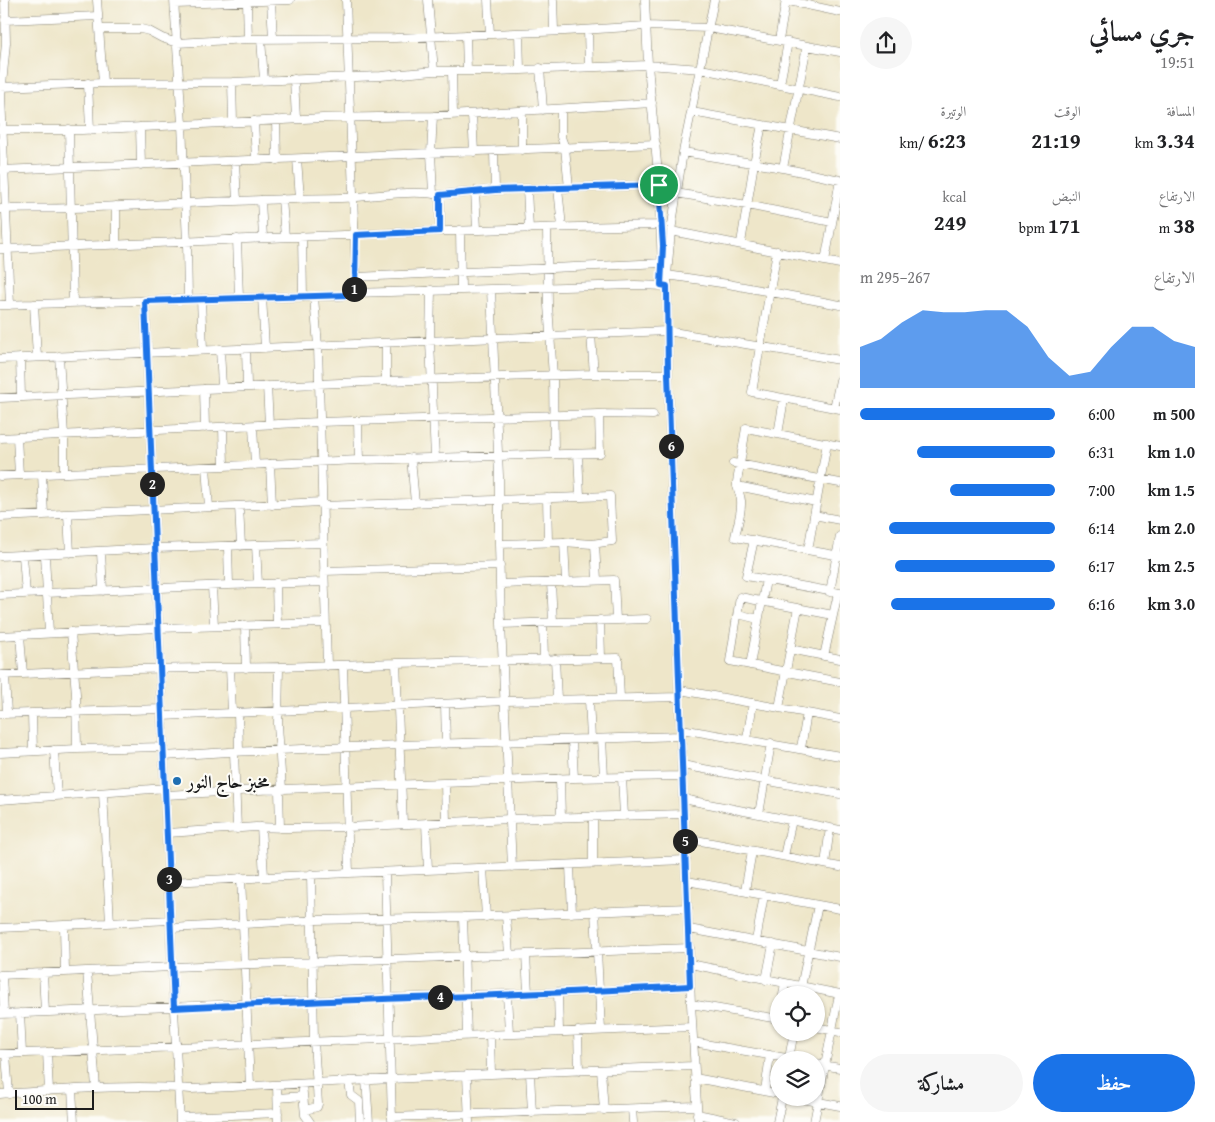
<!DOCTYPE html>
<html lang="ar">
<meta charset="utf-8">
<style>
:root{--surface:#fff;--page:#f6f6f6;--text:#202124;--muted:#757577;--accent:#1a73e8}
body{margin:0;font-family:"Gentium Book Plus",Amiri,serif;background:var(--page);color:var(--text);direction:rtl;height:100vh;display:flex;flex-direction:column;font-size:19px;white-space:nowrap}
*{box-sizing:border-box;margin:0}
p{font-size:16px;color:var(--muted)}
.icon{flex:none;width:28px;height:28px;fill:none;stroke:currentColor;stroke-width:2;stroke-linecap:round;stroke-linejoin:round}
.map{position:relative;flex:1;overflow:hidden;direction:ltr}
.side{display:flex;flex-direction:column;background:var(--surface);width:375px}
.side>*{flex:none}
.controls{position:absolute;left:770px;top:986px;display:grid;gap:10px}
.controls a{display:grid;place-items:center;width:55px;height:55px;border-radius:50%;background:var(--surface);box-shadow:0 1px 4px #0004;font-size:25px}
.scale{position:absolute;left:15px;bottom:12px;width:79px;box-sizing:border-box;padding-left:5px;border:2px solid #1c1c1c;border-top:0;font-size:14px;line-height:18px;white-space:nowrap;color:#1c1c1c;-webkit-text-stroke:4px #fdfcf7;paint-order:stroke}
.pin{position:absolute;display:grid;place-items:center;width:42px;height:42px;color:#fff;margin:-21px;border:2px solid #fff;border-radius:50%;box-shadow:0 1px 5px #0007}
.km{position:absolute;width:25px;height:25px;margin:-12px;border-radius:50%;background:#222;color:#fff;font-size:14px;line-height:25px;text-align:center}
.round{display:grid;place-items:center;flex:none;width:52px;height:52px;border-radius:26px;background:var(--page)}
.head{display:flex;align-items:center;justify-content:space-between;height:85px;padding:0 20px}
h1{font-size:28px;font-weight:800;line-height:38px}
.figures{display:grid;grid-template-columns:repeat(3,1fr);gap:8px;height:85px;padding:5px 20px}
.figures div{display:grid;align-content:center}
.figures b{font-size:21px;font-weight:800}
.figures small{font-size:14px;font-weight:400}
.figures p{font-size:14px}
.chart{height:140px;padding:10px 20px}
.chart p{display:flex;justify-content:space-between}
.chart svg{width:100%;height:90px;margin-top:5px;fill:var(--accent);opacity:.7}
.button{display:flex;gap:10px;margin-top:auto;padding:10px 20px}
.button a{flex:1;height:58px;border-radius:30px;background:var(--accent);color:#fff;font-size:20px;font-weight:800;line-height:58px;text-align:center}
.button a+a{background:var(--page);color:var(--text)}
ul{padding:0 20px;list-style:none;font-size:16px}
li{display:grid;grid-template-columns:80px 60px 1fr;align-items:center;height:38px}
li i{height:12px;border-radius:6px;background:var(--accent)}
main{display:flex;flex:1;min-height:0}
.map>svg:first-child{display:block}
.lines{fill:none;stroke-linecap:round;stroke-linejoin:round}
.minor-casing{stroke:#858172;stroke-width:9}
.minor{stroke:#fff;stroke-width:8}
.route-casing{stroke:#fff;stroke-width:10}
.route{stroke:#1a73e8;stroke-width:6}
.poi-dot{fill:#1f6fb2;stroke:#fdfcf7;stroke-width:2}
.labels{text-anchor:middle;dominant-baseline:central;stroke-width:4;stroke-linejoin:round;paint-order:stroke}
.poi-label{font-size:18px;font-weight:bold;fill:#1c1c1c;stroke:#fdfcf7;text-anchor:start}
</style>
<main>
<section class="side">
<div class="head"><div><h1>جري مسائي</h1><p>19:51</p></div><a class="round"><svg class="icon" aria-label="share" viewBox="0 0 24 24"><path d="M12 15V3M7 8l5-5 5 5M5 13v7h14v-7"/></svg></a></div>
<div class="figures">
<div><p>المسافة</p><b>3.34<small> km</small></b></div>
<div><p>الوقت</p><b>21:19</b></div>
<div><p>الوتيرة</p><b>6:23<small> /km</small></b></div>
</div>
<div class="figures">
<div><p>الارتفاع</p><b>38<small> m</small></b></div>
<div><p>النبض</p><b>171<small> bpm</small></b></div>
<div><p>kcal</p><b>249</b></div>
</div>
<div class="chart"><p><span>الارتفاع</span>267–295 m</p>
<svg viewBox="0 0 160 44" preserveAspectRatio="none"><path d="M0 44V24L10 20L20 12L30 6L40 7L50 7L60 6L70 6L80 14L90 29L100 38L110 36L120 24L130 14L140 14L150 21L160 24V44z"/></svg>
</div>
<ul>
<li><b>500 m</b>6:00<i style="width:100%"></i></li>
<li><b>1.0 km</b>6:31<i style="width:71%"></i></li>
<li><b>1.5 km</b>7:00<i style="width:54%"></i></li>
<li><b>2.0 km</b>6:14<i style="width:85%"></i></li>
<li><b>2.5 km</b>6:17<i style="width:82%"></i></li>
<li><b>3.0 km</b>6:16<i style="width:84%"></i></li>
</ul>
<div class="button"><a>حفظ</a><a>مشاركة</a></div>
</section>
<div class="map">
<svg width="840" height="1122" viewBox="0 0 840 1122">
<rect width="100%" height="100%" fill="#fdfcf7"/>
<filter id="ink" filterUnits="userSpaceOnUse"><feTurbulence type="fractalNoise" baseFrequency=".02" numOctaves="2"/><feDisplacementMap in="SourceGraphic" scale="10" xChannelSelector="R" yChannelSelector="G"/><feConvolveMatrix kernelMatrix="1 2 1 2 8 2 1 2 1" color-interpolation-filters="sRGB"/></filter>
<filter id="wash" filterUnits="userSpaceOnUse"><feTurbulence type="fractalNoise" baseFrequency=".0096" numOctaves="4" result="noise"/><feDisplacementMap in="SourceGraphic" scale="20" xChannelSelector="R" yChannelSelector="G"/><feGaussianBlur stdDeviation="1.12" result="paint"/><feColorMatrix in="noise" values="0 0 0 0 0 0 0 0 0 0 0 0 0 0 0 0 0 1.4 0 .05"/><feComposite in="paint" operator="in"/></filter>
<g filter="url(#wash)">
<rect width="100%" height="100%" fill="#eee6c9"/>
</g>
<g filter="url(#ink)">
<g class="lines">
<g class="minor-casing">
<path id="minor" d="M 5,0 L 6,43 L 1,95 L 10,305
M 97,0 L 103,83
M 174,0 L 182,124 L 187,243 L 188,299
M 428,0 L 434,71
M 488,0 L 490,34
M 553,0 L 554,31
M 645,0 L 648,65 L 659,185 L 662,267
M 784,0 L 840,12
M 271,1 L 273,39
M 247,2 L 248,39
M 175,4 L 290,0
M 5,20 L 98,16
M 99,29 L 141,29 L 149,31 L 162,38 L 177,43 L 248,39 L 395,38 L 565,31 L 646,26 L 709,28 L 840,52
M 588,30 L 589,67
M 519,33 L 520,69
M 466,35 L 467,70
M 261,39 L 264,80
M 779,40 L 786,0
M 540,68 L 543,110
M 452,71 L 453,114
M 294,79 L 296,119
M 232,82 L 233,122
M 88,83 L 90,130
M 780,84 L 788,42
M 0,87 L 103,83 L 232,82 L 381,76 L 434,71 L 494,71 L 648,65 L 701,69 L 840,97
M 561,109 L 561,137 L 565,148 L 569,188
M 522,112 L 522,150
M 692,112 L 840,139
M 472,114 L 474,152
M 276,120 L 277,160
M 254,121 L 256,160
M 140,127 L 141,165
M 69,129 L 73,303
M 0,130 L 82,130 L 323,118 L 433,116 L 652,103
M 494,151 L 495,190
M 683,152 L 783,168 L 840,180 L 825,261
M 297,159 L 300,198
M 235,162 L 237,201
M 783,168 L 807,46
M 0,170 L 656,144
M 558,188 L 562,227
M 527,189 L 529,229
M 475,191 L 477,229
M 676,193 L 747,205 L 832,222
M 433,194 L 431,153 L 433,116
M 440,195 L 440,231
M 282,199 L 285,237
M 261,200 L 263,238
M 116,206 L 116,245
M 0,209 C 24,208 48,209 72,208 C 162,205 252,199 341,198 C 372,197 410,189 440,195 L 495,190 L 659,185
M 547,228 L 548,305 L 553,376 L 554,454
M 460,230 L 461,289
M 671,231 L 840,264
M 302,236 L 303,297
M 237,239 L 239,298
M 741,243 L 754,163 L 762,125
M 0,249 C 220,241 441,229 661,225
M 777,251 L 752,392 L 840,409
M 667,275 L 728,284 L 840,305
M 356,277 L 663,263
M 491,289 L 499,476 L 499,544 L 501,624 L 512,867
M 431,290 L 430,341 L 435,458
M 353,293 L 635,285 L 667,286
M 262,297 L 265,348
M 314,297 L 318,346 L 327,666
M 201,299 L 203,350
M 145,301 L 173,991 L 180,1122
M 34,304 L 37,357
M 0,305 L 239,298 L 339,296 L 349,295 L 353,293 L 355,287 L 356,277 L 346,0
M 591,335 L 594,374
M 386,344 L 386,381
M 220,349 L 222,387
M 246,349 L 247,386
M 59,356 L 64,435 L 64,473
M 20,358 L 21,397
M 0,359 L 667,331 L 840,360
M 267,386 L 269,424
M 204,389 L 205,428
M 0,398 L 386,381 L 594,374 L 668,374
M 834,408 L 840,380
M 358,422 L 359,460
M 253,426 L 255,465
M 223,427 L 224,466
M 778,434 L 784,399
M 17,437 L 19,475
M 0,438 L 319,422 L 599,414 L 653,415
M 840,446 L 746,428 L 737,482 C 736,489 741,494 741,501 C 742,512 737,526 735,537 L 840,556
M 578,454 L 580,496
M 411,458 L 415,503
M 733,463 L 840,483
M 270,464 L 272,505
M 206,467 L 209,507
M 42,474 L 44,515
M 0,476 L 359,460 L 600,453 L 599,414
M 737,486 L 816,502
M 547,498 L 548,542
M 239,506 L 241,546
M 322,506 L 610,496 L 612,541 L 592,544 L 563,542 L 499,544
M 68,514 L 70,553
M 814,515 L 840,520
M 0,517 L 322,502
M 754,540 L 746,576 L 840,593
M 564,542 L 566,582
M 595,544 L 597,580
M 256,545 L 258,584
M 228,547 L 229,585
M 808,550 L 827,443
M 101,552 L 103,591
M 45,555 L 49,633
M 0,556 L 155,548 L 323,543
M 23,556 L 26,594
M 324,571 L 500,566
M 551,582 L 553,622
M 276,583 L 277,624
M 500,584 L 614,580 L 616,620
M 212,586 L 214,626
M 830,592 L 840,536
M 0,595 L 229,585 L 324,582
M 738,614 L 758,619
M 833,615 L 740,597 L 730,661 L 840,682
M 600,620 L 601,658
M 543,623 L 544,659
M 501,624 L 647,619
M 245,625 L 246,668
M 71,632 L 76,694 L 77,749
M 20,635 L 23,674
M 0,636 L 158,628 L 325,623
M 790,649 L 840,659
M 824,656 L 838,593
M 555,659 L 557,699
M 396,663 L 403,824
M 343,665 L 349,873
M 750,665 L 766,580
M 279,667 L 278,724 L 282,790
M 230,668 L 232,713
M 0,675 L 132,669 L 279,667 L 396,663 L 618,658 L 620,698
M 5,675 L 7,714
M 680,690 L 840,719
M 589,699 L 591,739
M 445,704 L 446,744
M 779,708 L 798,608
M 238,713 L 239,751
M 0,714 L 162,709
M 32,714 L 33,751
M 162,716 L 506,701 L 680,697
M 681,729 L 840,756
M 602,739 L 604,777
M 747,739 L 753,703
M 572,740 L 574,778
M 801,748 L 807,713
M 54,750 L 57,796
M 234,752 L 237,829
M 0,753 L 77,749 L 163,747
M 164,756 L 229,752 L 400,745 L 681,736
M 682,765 L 840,794
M 622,777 L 624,816
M 560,778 L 561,818
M 445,783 L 446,822
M 279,790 L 280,828
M 103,793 L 110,923
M 166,795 L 257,790 L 574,778 L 682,776
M 683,799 L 840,830
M 0,800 L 166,788
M 759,814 L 771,743
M 593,816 L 593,864
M 426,823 L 428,870
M 261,827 L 264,876
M 168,833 L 256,827 L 287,828 L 348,827 L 510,819 L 684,814
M 685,838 L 840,867
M 784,856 L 792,820
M 825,864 L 830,828
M 570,865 L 572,913
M 483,868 L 486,917
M 385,872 L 392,1120
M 241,877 L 250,1086
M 687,881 L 840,909
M 170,882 L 349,873 L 686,860
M 745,891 L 752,851
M 595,911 L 601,1030
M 506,916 L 509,954
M 463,917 L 467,1035
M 64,926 L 65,972
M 0,928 L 171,920
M 171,928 L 316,920 L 463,917 L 688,908
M 689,929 L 840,957
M 756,941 L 764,895
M 526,954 L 528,993
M 690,964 L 840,994
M 87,971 L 96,1088
M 43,973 L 45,1012
M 0,975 L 172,967 L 690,948
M 2,975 L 4,1014
M 766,980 L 773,944
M 801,987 L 818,905
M 558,992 L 559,1031
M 507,994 L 509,1033
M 783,995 L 785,983
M 691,1004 L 779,1019
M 20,1013 L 22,1053
M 0,1014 L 388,998 L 599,991 L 690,986
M 816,1027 L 840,1032
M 578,1031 L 579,1071
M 490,1034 L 491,1074
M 693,1042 L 798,1060
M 47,1052 L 49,1091
M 0,1054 L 692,1027
M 6,1054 L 9,1094
M 789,1058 L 794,1032
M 816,1064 L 840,1068
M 601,1070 L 604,1110
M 530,1073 L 532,1113
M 467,1075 L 469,1122
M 695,1078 L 779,1094
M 366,1080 L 369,1122
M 349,1081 L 351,1095 L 359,1101 L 360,1122
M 302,1084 L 305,1115 L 310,1122
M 277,1085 L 278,1122
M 72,1090 L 74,1122
M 765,1091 L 770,1055
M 0,1094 C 63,1090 127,1084 191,1089 L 491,1074 L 694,1066
M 278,1098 L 303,1096
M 797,1098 L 840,1106
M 632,1109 L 633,1122
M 305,1110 L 317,1107 L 318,1104 L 314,1041 L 311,874
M 697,1114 L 736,1122
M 180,1117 L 278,1113
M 392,1117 L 696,1106
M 698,1122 L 691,1004 L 683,799 L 668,374 L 667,275 L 671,231 L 683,152 L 714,0
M 777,1122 L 782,1098
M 814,1122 L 839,994"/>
</g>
<use href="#minor" class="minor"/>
</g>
</g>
<g class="lines" filter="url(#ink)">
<g class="route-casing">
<path id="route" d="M 659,185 L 663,246 L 661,285 L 667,286 L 668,374 L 690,986 C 518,996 346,999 174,1008 L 145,301 L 349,295 L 353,293 L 355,287 L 356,235 L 440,231 L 440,195 L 495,190 Z"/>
</g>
<use href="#route" class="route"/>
</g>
<circle class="poi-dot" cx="177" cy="781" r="5"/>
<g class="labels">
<g class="poi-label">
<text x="187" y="781">مخبز حاج النور</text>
</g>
</g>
</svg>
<div class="controls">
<a><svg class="icon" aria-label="locate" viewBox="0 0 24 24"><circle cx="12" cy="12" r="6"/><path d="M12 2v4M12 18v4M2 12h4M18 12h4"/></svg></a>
<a><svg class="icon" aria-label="layers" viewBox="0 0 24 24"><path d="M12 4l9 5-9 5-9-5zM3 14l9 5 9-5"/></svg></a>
</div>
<div class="scale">100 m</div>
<div class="pin" style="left:659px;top:185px;background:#1e9e55"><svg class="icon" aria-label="arrive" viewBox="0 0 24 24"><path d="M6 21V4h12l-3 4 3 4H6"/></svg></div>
<b class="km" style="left:354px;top:289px">1</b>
<b class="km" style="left:152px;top:484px">2</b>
<b class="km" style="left:169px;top:879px">3</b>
<b class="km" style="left:440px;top:997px">4</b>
<b class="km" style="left:685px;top:841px">5</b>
<b class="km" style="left:671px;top:446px">6</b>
</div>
</main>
